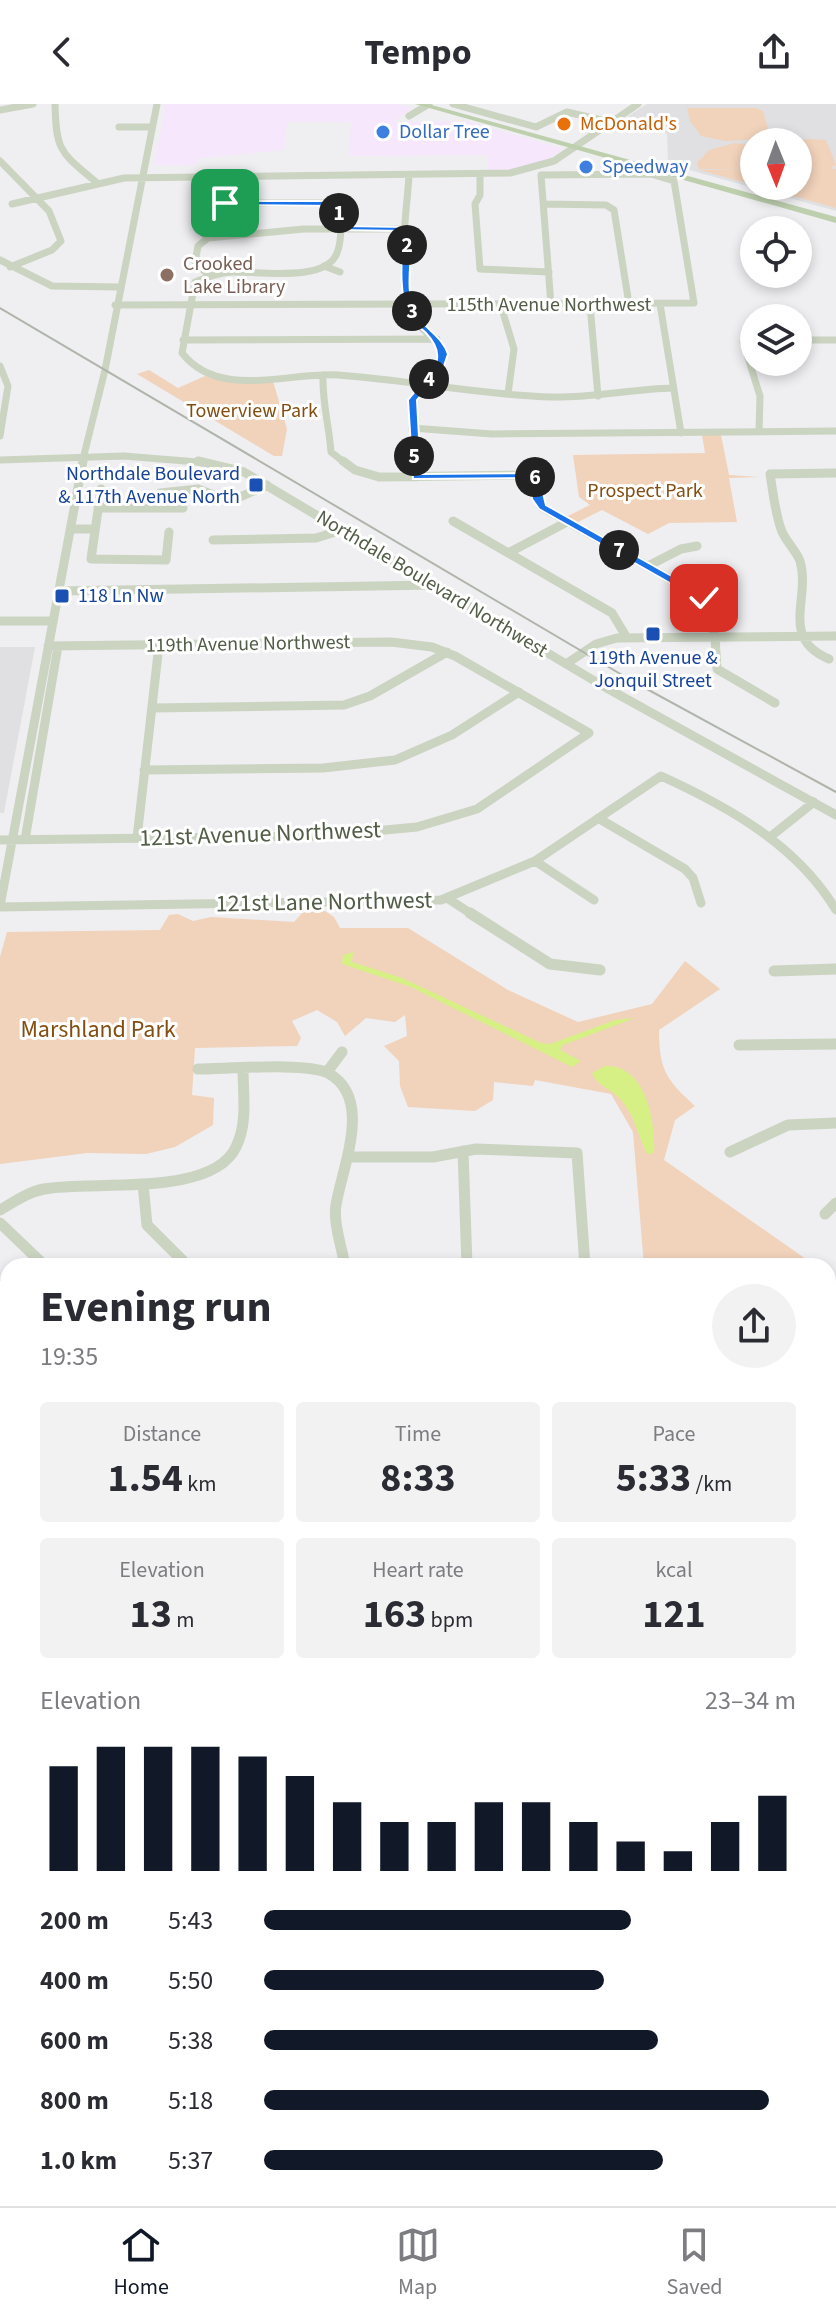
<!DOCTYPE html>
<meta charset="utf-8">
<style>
:root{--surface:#fff;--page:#f2f2f3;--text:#2b2b33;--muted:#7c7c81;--line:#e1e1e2;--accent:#111827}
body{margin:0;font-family:"Source Sans 3",sans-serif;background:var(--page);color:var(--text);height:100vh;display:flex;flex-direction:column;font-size:30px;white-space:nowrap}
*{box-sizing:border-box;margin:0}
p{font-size:26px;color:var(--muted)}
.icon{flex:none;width:44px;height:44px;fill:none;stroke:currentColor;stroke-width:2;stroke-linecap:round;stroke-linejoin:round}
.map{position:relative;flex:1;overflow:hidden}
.side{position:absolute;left:0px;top:1154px;width:836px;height:948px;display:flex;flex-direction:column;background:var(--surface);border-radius:24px 24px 0 0;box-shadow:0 4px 12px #0003}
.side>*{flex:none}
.needle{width:52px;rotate:179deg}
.tools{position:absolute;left:740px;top:24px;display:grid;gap:16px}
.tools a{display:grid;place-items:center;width:72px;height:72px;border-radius:50%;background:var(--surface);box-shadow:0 4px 12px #0003;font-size:40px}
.pin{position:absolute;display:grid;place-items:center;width:68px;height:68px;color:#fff;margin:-34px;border-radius:16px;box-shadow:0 4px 12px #0006}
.km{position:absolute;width:40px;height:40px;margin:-20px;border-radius:50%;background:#222;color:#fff;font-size:22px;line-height:40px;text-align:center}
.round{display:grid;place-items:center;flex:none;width:84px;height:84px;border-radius:42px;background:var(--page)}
.summary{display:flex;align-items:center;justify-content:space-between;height:136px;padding:0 40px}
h1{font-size:44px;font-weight:700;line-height:60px}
.stats{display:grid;grid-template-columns:repeat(3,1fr);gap:12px;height:136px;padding:8px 40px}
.stats div{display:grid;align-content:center;border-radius:8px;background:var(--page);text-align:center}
.stats b{font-size:40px;font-weight:700}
.stats small{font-size:22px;font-weight:400}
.stats p{font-size:22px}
.chart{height:224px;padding:16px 40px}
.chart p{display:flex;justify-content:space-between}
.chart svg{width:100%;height:144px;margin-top:8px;stroke:var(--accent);stroke-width:6}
ul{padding:0 40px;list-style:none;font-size:26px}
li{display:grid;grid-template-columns:128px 96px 1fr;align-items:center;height:60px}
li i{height:20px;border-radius:10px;background:var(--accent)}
header{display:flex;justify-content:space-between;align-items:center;height:104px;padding:0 40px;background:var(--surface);font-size:36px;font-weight:700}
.dock{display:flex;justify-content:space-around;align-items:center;height:112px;border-top:2px solid var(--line);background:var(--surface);font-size:22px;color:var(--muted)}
.dock a{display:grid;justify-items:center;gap:4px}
.dock .active{color:var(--accent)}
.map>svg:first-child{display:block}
.commercial{fill:#f7e7fd}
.education{fill:#e0e0e2;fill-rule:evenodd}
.green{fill:#f1d2bb}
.water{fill:#d6f086}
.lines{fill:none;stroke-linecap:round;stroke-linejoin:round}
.stream{stroke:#d6f086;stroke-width:3}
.minor-far3{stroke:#cad4c1;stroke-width:7}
.minor-far2{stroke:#cad4c1;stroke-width:9}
.minor-far1{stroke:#cad4c1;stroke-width:11}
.minor{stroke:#cad4c1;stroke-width:14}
.major{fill:#bdcfad;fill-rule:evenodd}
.highway{fill:#9fc084;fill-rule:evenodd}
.rail{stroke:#b0b5ac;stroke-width:2}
.route{fill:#1a73e8;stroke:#fff;stroke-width:2}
.food-dot{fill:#e8710a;stroke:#fff;stroke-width:3}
.shop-dot{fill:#3f7fe0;stroke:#fff;stroke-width:3}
.education-dot{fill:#8d6e63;stroke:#fff;stroke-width:3}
.transit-dot{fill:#1a4fb4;stroke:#fff;stroke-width:3}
.labels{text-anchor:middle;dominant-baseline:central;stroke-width:6;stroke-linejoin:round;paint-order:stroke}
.far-food-label{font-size:20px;fill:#c56008;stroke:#fff;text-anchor:start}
.far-shop-label{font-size:20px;fill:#366cbe;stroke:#fff;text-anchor:start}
.far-education-label{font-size:20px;fill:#785e54;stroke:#fff;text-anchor:start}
.far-street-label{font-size:20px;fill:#515d46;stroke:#fff}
.far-park-label{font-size:20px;fill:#834e12;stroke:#fff}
.far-transit-label{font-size:20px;fill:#164399;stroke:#fff;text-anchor:end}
.street-label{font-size:24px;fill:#515d46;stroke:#fff}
.park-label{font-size:24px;fill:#834e12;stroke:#fff}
</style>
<header><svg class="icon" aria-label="back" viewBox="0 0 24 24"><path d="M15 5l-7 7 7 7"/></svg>Tempo<svg class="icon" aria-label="share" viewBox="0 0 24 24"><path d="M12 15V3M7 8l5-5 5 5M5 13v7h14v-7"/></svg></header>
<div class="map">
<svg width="836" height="2102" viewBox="0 0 836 2102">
<rect width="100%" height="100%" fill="#efeef1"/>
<path class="commercial" d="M 166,0 L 399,0 L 412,4 L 393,18 L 467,17 L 563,45 L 548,55 L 519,64 L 488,68 L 487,51 L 349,52 L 351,18 L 287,18 L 284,46 L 199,54 L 197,61 L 154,61 Z
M 828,1474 L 836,1474 L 836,1732 L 828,1732 Z"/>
<path class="education" d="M 647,0 L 836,0 L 836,107 L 668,60 L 667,29 L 622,16 ZM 754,38 L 798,38 L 798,82 L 754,82 Z
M 0,543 L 35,543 L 4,709 L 0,709 Z"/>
<path class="green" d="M 687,4 L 756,4 L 763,7 L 771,35 L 725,37 L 701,32 L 690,17 Z
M 809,35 L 826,36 L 836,61 L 830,64 L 836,65 L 836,104 L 758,82 L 798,82 L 798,38 L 781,38 Z
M 734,39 L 754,41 L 754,81 L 699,66 L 748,66 L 699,65 L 697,59 L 709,46 Z
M 149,266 L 178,284 L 205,272 L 221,276 L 273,277 L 287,325 L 282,352 L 274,352 L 137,270 Z
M 702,331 L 721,331 L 729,371 L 759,373 L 729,374 L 737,418 L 669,419 L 648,430 L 602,406 L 576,419 L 566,413 L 590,401 L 579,393 L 573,351 L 705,349 Z
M 325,807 L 334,813 L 340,824 L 408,824 L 508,886 L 578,918 L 652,900 L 685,857 L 720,885 L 659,926 C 659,965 666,976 695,1002 L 675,1016 L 664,1056 L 816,1162 L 644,1162 L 633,1028 L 611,990 L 535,976 L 533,982 L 494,978 L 493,996 L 475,1007 L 408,1003 L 400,982 L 399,957 L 384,942 L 407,932 L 405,911 L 395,918 L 366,914 L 345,932 L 337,918 L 317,906 L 292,917 L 301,934 L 297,942 L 195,944 L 192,991 L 214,994 L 213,1021 L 175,1043 L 146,1050 L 87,1049 L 0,1060 L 0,853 L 7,828 L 160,826 L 169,811 L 178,810 L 193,817 L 211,813 L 294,818 L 303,808 Z"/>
<path class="water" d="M 353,848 L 352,858 L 402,874 L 541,939 L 550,940 L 615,916 L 635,914 L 563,941 L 560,946 L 581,957 L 572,963 L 411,883 L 342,860 L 343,851 Z
M 605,962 C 646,960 656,1018 654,1049 L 647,1050 C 638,1032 635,1012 621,996 C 612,985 598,983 592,969 Z
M 828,1884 L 836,1884 L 836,2018 L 828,2011 Z"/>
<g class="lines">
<path class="stream" d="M 0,1806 L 8,1812
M 220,2094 L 224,2102"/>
<path class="minor-far3" d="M 55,0 C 56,49 61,48 97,79
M 453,0 L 536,23 L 567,8 L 610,18
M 0,6 L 33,0
M 409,12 L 429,0
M 119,23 L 152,23
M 0,57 L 49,107 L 61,137 L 52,146 L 10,163
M 480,71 L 480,91 L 475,100 L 480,165 L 549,168
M 541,71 L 551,201
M 409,72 C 406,117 396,168 413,211 C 419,227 437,233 444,250 L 438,265 L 413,296 L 415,359
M 12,100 L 124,74 L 510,69 L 554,57 L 638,0
M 545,100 L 606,101 L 614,106 L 629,200
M 208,134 L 304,125 L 407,125
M 0,156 L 52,182 L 119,183
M 324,162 L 340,168
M 208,171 L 195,158 L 198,142 L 208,134 L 199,126 L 209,103 L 225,99 L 340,99 C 340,115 343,134 337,149 C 326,179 257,167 231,168 C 218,169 207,173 195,178 L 182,249 C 219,296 287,268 338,271 C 409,276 480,291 551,293 C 593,294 632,285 673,284
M 660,200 L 681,329
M 115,201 L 694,199 L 674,77 L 651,70 L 541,71
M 590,201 L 598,292
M 501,202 L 514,245 L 508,290
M 183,236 L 437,235
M 754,236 L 743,238 L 760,292 L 759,328
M 798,236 L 836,236
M 0,262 L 8,282 L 0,332
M 323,271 C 322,298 329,321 331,348 L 345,359
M 412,324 L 492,330 L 836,327
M 0,356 L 124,352 L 210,359
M 82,359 L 105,266 L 157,0"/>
<path class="minor-far2" d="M 198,357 L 244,368 L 603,582 L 836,711
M 343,357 L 355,366 L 379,373 L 535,371 L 537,395 L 542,403 L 704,494 L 715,533 L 717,565 L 775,599
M 415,357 L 416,373
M 101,385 L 91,455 L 166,456 L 169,428
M 160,389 L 198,385 L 216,392 L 202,393 L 203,389
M 215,393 L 240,393 L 267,381
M 98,404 L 183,404
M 453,417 L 612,509 L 627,534
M 71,425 L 95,425
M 213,436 L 316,434 L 342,426
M 508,449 L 567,418
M 648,462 L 681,445 L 697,442
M 59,487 L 434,481
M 0,517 L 53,517
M 829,555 C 779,534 811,495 800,457 C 796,446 785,437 781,425 C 775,408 773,388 770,370 L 836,369
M 566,560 L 596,540 L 617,534 L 836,532
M 153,604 L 344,601 L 370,592 L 447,548
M 144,666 L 323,664 L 395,656 L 452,631 L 519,588
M 598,714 L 685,765 L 693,774 L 701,799
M 770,733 L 814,698
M 137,734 L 159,541
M 0,736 L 321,732 L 417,723 L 477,705 L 589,629 L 455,552 L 432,543 L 391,538 L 48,542
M 25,736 L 58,542
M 535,757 L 594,796
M 447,794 L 473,811
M 0,802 L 83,357
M 0,803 L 441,796 L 535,757 L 661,672 C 729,703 797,741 836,806"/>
<path class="minor-far1" d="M 470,809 L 550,860 L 600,866
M 774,867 L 836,865
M 739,941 L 836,940
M 198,965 C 225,965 308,958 328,969 C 374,994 342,1063 336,1101 C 333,1119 342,1144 345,1162
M 327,968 L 342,948
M 463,1047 L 467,1162
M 730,1048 L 788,1021 L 836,1019
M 349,1053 L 433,1053 L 476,1045 L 577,1049 L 585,1162
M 143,1080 L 147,1121 L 188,1162
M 0,1106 C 14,1098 28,1088 44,1085 C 92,1076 212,1094 236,1043 C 248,1019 243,990 243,964
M 825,1110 L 836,1099
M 0,1119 L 45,1162
M 828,1201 L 836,1193
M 828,1227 L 836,1214
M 828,1269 L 836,1268"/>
<path class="minor" d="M 828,1395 L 836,1442
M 828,1550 L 836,1606
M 0,1657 L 8,1660
M 383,2094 L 392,2102
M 7,2102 L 11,2094
M 545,2102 L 550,2094"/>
<path class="major" d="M 415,0 L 428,0 L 836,113 L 836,119 Z
M 828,1421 L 836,1421 L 836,1435 L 828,1435 Z
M 828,1446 L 836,1446 L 836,1460 L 828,1460 Z"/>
<path class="highway" d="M 0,1175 L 8,1179 L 8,1197 L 0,1193 Z
M 0,1214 L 8,1219 L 8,1238 L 0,1233 Z
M 0,1252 L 8,1256 L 8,1276 L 0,1272 Z
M 0,1390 L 8,1396 L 8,1483 L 0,1478 Z
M 828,2077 L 836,2080 L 836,2102 L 828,2101 L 819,2094 L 828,2094 Z
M 775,2094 L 804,2094 L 807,2102 L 778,2102 Z"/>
<path class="rail" d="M 0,204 L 634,578 L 836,688"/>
</g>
<path class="route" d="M 223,97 L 340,97 L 344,99 L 343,122 L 410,123 C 415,150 402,186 417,211 C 426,226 442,232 448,250 L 443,265 L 417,296 L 421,370 L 538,369 L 546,401 L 707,492 L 707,496 L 700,496 L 539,405 L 532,395 L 530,374 L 413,375 L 408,296 C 427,271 453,257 425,228 C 419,223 411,217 408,210 C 398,185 402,153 403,127 L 336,126 L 336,102 L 225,101 Z"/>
<circle class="food-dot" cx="564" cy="20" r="8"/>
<g class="shop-dot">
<circle cx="383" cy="28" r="8"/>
<circle cx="586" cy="63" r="8"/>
</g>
<circle class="education-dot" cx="167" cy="171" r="8"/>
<g class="transit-dot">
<rect x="248" y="373" width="16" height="16" rx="4"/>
<rect x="54" y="484" width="16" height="16" rx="4"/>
<rect x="645" y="522" width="16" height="16" rx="4"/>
</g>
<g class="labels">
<g class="far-food-label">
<text x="580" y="20">McDonald's</text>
</g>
<g class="far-shop-label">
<text x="399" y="28">Dollar Tree</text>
<text x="602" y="63">Speedway</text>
</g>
<g class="far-education-label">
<text x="183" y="160">Crooked<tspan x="183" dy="23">Lake Library</tspan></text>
</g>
<g class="far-street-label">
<text x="549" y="201">115th Avenue Northwest</text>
<text transform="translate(432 480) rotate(31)">Northdale Boulevard Northwest</text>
<text transform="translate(248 540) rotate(-1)">119th Avenue Northwest</text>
</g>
<g class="far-park-label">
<text x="252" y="307">Towerview Park</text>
<text x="645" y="387">Prospect Park</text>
</g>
<g class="far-transit-label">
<text x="240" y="370">Northdale Boulevard<tspan x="240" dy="23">&amp; 117th Avenue North</tspan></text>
<text x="78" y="492" text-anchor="start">118 Ln Nw</text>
<text x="653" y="554" text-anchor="middle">119th Avenue &amp;<tspan x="653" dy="23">Jonquil Street</tspan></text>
</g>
<g class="street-label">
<text transform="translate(260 730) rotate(-2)">121st Avenue Northwest</text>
<text transform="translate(324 798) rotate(-1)">121st Lane Northwest</text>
</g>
<g class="park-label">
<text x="98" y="925">Marshland Park</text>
</g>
</g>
</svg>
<div class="tools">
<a><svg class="needle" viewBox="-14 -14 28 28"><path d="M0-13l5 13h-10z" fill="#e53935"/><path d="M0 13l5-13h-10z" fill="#7c7c81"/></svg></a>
<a><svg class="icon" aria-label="locate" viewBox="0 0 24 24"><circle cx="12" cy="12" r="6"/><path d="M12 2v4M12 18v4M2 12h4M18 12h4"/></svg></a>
<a><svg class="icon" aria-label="layers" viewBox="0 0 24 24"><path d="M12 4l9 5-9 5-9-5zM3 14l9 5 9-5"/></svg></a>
</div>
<div class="pin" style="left:225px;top:99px;background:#1e9e55"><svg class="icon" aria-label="arrive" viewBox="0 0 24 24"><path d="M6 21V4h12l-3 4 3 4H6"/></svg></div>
<div class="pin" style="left:704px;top:494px;background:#d93025"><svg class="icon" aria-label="check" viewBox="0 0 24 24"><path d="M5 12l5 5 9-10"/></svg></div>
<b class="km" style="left:339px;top:109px">1</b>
<b class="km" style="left:407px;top:141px">2</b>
<b class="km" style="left:412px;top:207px">3</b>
<b class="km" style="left:429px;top:275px">4</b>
<b class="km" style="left:414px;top:352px">5</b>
<b class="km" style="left:535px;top:373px">6</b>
<b class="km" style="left:619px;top:446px">7</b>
<section class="side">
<div class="summary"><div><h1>Evening run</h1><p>19:35</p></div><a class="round"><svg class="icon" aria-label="share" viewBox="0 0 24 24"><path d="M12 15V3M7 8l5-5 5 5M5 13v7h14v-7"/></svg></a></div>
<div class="stats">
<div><p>Distance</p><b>1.54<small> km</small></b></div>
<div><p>Time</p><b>8:33</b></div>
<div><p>Pace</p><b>5:33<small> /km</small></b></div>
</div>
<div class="stats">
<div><p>Elevation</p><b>13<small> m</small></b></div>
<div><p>Heart rate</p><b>163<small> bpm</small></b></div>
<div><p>kcal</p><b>121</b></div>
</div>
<div class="chart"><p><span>Elevation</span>23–34 m</p>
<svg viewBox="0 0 160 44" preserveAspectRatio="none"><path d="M5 44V12M15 44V6M25 44V6M35 44V6M45 44V9M55 44V15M65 44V23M75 44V29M85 44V29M95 44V23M105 44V23M115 44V29M125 44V35M135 44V38M145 44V29M155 44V21"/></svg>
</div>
<ul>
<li><b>200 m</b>5:43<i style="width:69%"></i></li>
<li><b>400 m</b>5:50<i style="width:64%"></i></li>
<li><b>600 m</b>5:38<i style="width:74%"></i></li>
<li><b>800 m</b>5:18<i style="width:95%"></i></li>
<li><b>1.0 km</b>5:37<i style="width:75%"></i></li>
</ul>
</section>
</div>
<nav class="dock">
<a class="active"><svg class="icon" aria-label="home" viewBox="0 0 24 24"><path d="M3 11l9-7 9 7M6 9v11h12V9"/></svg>Home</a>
<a><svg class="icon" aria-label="map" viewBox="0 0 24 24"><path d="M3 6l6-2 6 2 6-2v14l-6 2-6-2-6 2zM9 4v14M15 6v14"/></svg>Map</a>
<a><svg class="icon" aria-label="saved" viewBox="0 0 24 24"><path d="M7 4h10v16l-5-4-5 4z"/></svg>Saved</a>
</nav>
